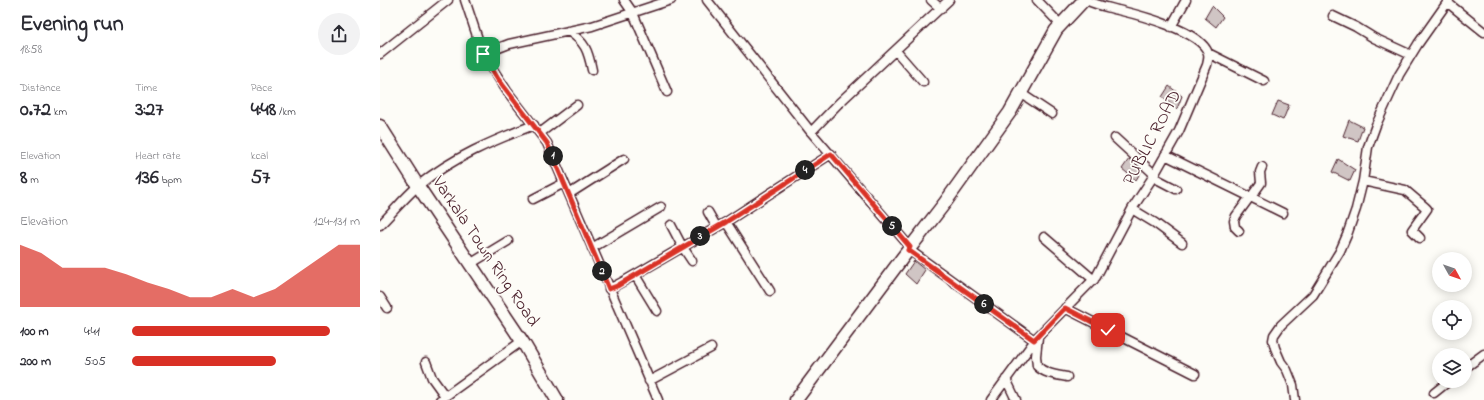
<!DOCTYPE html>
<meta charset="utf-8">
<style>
:root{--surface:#fff;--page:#f2f2f3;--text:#2b2b33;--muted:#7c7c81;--accent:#d93025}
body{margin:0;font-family:"Indie Flower",sans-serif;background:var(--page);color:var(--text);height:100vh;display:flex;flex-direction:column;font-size:15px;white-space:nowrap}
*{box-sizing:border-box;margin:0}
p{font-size:13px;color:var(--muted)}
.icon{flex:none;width:22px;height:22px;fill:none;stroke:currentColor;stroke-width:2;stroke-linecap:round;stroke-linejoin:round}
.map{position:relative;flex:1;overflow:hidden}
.sheet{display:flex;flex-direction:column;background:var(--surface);width:380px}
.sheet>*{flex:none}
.needle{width:26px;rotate:130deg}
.fabs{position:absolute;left:1052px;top:252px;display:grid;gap:8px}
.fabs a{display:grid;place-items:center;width:40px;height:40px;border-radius:50%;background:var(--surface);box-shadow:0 2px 10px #0003;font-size:20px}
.pin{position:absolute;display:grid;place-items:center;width:34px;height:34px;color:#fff;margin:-17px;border-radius:8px;box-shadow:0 2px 6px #0006}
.km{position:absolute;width:20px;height:20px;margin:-10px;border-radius:50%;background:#222;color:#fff;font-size:11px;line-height:20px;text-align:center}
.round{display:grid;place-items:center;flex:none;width:42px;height:42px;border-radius:21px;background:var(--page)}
.head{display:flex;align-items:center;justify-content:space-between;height:68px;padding:0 20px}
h1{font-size:22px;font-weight:700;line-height:30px}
.stats{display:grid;grid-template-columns:repeat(3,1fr);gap:6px;height:68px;padding:4px 20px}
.stats div{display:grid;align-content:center}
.stats b{font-size:20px;font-weight:700}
.stats small{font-size:11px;font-weight:400}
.stats p{font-size:11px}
.chart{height:112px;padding:8px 20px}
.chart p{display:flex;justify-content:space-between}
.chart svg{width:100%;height:72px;margin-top:4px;fill:var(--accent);opacity:.7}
ul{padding:0 20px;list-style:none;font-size:13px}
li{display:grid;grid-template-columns:64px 48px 1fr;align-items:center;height:30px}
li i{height:10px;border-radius:5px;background:var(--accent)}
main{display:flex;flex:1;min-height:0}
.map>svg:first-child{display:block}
.building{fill:#d0c5c4;stroke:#4a1f2b}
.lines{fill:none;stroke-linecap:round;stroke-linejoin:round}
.minor-casing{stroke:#4a1f2b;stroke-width:11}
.secondary-casing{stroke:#4a1f2b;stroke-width:15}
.minor{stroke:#fdfcf7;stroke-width:8}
.secondary{stroke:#fdfcf7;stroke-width:12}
.route-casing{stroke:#fff;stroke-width:8}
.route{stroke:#d93025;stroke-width:5}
.labels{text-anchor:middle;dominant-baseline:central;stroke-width:3.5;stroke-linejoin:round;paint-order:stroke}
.street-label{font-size:18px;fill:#4a1f2b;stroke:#fdfcf7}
</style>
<main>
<section class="sheet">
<div class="head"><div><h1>Evening run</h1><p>18:58</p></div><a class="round"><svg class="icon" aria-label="share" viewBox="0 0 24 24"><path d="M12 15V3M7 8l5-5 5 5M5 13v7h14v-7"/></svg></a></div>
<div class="stats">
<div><p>Distance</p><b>0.72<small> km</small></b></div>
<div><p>Time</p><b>3:27</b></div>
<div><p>Pace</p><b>4:48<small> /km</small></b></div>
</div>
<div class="stats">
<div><p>Elevation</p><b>8<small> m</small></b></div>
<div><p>Heart rate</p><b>136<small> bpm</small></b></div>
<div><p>kcal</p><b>57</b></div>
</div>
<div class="chart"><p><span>Elevation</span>124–131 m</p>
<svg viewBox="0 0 160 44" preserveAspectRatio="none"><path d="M0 44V6L10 11L20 20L30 20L40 20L50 24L60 29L70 33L80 38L90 38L100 33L110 38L120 33L130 24L140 15L150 6L160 6V44z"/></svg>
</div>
<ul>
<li><b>100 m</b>4:41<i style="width:87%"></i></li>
<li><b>200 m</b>5:05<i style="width:63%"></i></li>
</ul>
</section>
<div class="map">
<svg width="1104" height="400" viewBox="0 0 1104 400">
<rect width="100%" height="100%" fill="#fdfcf7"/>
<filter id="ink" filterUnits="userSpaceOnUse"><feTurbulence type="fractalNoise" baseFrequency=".025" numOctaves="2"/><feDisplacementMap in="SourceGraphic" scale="8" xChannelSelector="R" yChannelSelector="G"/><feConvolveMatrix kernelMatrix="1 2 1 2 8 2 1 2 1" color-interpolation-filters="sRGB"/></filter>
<g filter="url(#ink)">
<path class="building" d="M 832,6 L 843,17 L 836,27 L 825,18 Z
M 789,86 L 802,96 L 797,109 L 782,97 Z
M 898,101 L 909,105 L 903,120 L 892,115 Z
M 969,120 L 983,127 L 978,141 L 963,136 Z
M 749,159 L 762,170 L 756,180 L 742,169 Z
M 958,159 L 975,170 L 970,181 L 952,172 Z
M 534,261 L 545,270 L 536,284 L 525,274 Z"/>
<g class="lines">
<g class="minor-casing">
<path id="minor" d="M 85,0 L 103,54 L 129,44 L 212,26 L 291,0
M 244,0 L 253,13 L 287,92
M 327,0 L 431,132 L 530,247
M 551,0 L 561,9
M 657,0 L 681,25
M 1068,3 L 1104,32
M 953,16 L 976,27 L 994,38 L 1031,55
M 791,27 L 806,0
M 188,31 C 205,42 208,50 212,70
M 516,51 L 543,82
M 828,53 L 884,81
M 0,54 L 68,0
M 103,54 L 127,91 L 167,143 L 278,400
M 642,94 L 672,114
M 431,132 L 458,104 L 569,0
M 160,133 L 197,105
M 735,138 L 774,174
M 785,155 L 903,213
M 773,177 L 796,189
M 983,181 L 1025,190 L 1045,207 L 1047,209 L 1032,230 L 1040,238
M 189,194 L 244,159
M 871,197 L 881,183 L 880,172 L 882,167
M 153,199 L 184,183
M 752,209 L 775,223 L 802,243
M 328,212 L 336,226
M 346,222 L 390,291
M 0,225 C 13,212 25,197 39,185 C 72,158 114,140 154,125
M 291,225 L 302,246 L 312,261
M 859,231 L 855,227 L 854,221 L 856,216 L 870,197
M 664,237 L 714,280
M 212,248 L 281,207
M 528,249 L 654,340
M 90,264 L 128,241
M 255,275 L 277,311
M 229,289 L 246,280 L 346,222 L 451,154
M 0,297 L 7,308
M 685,308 L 815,374
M 658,337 L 656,356 L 657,366 C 665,374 677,375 687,377
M 46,362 L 52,378 L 65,396
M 1085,368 L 1104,354
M 626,379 L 636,400
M 269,381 L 331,348
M 1054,393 L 1069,381
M 60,400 L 142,341
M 611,400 L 658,336 L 716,277 L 752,209 L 773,177 L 799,131 L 827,65 C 828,61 829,57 828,53 C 821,31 759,15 738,10 C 727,7 716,5 706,0
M 915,400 L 913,385 L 907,370 L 901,362 L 895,348 L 893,340 L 894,335 L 901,325 L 933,295 L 960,251 L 967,235 L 976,209 L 983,181 L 988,147 L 996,125 L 1019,75 L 1038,44 L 1069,0"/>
</g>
<g class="secondary-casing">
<path id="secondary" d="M 0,126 L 38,186 L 144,344 L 177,400
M 416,400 L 523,257 L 564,204 L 630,112 L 676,30 L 704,0"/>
</g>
<use href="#minor" class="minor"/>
<use href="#secondary" class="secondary"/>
</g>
</g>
<g class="lines" filter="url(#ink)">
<g class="route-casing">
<path id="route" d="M 103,54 L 118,79 L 167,143 L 229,289 L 237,286 L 346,222 L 451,154 L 530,247 L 528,250 L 654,340 L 685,308 L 728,330"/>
</g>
<use href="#route" class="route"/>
</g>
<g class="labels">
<g class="street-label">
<text transform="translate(773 138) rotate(-62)">PUBLIC ROAD</text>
<text transform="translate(105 252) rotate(56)">Varkala Town Ring Road</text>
</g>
</g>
</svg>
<div class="fabs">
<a><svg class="needle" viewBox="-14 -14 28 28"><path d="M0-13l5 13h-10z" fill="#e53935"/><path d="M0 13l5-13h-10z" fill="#7c7c81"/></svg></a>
<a><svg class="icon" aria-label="locate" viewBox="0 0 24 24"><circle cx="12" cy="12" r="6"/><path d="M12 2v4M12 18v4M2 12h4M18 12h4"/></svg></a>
<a><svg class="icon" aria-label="layers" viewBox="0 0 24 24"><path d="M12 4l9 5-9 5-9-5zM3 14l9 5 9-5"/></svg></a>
</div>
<div class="pin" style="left:103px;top:54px;background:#1e9e55"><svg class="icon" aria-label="arrive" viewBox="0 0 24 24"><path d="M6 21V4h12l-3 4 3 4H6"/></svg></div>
<div class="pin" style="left:728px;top:330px;background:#d93025"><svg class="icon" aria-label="check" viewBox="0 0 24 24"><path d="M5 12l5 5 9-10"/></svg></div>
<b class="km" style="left:173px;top:156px">1</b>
<b class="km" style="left:222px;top:271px">2</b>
<b class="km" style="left:320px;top:236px">3</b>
<b class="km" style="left:425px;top:170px">4</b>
<b class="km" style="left:512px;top:226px">5</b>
<b class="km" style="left:604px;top:304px">6</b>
</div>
</main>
